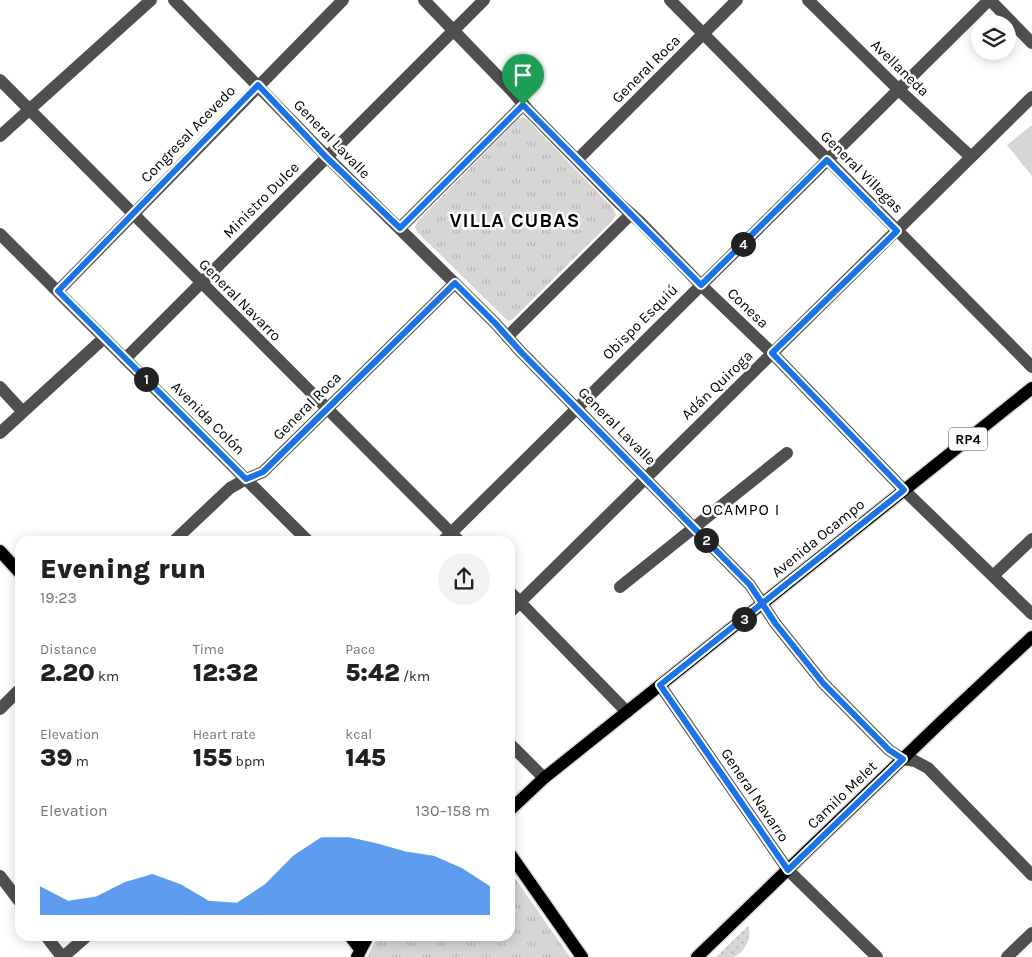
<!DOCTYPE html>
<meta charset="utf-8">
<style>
:root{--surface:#fff;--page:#f2f2f2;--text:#202124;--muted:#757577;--accent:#1a73e8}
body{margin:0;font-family:Karla,sans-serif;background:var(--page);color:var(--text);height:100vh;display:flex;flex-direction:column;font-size:19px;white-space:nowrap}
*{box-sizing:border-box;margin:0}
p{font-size:16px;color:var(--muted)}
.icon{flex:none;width:28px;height:28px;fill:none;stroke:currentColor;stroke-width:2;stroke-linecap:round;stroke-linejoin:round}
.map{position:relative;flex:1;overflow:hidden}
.sheet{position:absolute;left:15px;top:536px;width:500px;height:405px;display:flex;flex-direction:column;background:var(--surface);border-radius:15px;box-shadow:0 2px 12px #0003}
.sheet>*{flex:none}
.tools{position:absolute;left:971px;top:15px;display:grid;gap:10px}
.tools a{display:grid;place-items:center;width:45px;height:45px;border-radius:50%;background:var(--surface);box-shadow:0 2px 12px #0003;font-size:25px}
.pin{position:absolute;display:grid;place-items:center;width:42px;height:42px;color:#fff;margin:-51px -21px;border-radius:50% 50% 50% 0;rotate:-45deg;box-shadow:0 0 5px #0007}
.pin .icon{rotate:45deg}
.km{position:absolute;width:25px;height:25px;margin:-12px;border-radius:50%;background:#222;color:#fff;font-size:14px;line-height:25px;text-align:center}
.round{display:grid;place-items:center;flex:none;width:52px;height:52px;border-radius:26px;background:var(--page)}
.overview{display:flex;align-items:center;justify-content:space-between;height:85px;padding:0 25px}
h1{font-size:28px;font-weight:800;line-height:38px}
.stats{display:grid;grid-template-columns:repeat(3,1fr);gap:8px;height:85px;padding:5px 25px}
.stats div{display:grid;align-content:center}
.stats b{font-size:25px;font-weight:800}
.stats small{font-size:14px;font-weight:400}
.stats p{font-size:14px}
.chart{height:140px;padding:10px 25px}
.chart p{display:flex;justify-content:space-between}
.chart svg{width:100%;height:90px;margin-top:5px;fill:var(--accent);opacity:.7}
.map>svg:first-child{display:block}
.grass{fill:url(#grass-dots)}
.park{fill:url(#park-tufts)}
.garden{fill:#d6d6d6}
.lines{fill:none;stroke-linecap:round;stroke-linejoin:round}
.major-casing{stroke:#dbdbdb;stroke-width:15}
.minor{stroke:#4f4f4f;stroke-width:12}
.major{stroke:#000;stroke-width:12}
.route-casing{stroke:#fff;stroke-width:10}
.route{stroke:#1a73e8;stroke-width:6}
.labels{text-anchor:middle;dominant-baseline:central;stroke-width:5;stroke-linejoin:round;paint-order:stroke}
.shield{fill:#fff;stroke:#4c4c4c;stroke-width:1}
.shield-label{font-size:14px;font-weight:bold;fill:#000}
.street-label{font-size:15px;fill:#000;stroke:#fff}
.neighbourhood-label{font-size:16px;letter-spacing:1px;fill:#000;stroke:#fff}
.district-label{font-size:20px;font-weight:bold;letter-spacing:1px;fill:#000;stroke:#fff}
</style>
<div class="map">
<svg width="1032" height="957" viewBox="0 0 1032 957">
<defs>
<pattern id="grass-dots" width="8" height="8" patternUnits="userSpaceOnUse" patternTransform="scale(1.25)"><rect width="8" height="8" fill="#d6d6d6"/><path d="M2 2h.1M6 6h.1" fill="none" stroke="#b6b6b6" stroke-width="1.8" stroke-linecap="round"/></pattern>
<pattern id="park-tufts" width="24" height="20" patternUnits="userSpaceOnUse" patternTransform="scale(1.25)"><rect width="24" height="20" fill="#d6d6d6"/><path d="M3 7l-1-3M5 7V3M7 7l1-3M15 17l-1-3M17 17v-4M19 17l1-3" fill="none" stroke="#b6b6b6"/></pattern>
</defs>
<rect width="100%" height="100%" fill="#fff"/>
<path class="grass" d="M 748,926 C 753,936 744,954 733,957 C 728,957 721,957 716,957 Z"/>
<path class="park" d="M 522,117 L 527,119 L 614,209 L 616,215 L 612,221 L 513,319 L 508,321 L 418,233 L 415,227 L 417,222 L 517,120 Z
M 510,871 L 570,957 L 367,957 L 378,936 L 510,936 Z"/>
<path class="garden" d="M 1032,125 L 1032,176 L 1007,145 Z"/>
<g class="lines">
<g class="major-casing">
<path id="major" d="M 0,551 L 20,573
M 510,810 L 544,778 L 1032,388
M 510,854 L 582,957
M 350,936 L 360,949
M 357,957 L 368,936
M 697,957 L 941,722 L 1032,637"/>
</g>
<path class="minor" d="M 174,0 L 327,157 L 495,323 L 521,352 L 750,585 L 775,623 L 823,683 L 889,750 L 903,759 L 915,761 L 928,768 L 1032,875
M 424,0 L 512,91 L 530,112 L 619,203 L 640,222 L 701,285 L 772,353 L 904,490 L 1032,614
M 670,0 L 1032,367
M 808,0 L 899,90 L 971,157
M 990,0 L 1032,43
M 0,80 L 459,541
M 0,136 L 151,0
M 577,160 L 737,0
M 400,228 L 523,105
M 0,234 L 308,541
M 58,291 L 343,0
M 507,337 L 631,214
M 125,359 L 484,0
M 0,387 L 23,412
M 0,433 L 104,338
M 174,541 L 230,488 L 246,479 L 263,472 L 455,283
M 443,541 L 989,0
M 993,576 L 1032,539
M 620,587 L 787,453
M 510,592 L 627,712
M 510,612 L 1032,97
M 660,685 L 788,870 L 877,957
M 0,709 L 20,689
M 510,744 L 544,778
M 0,876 L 20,902
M 46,936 L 62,957
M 63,957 L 87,936
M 1007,957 L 1032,933"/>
<use href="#major" class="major"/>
</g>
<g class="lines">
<g class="route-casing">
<path id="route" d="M 523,105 L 400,228 L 326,157 L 258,85 L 58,291 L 246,479 L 263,472 L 455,283 L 495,323 L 521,352 L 750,585 L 775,623 L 823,683 L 889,750 L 903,759 L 788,870 L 660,685 L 904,490 L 772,353 L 897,231 L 827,160 L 701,285 L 523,105"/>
</g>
<use href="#route" class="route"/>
</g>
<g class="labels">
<rect class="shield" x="949" y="427.5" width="38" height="23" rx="4"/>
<g class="shield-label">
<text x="968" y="439">RP4</text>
</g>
<g class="street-label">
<text transform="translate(900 68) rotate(44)">Avellaneda</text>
<text transform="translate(646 69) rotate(-45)">General Roca</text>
<text transform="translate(188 134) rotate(-46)">Congresal Acevedo</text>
<text transform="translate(332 139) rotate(46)">General Lavalle</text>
<text transform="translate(862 172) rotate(45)">General Villegas</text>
<text transform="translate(261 200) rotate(-45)">Ministro Dulce</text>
<text transform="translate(240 300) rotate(45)">General Navarro</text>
<text transform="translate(748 308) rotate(44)">Conesa</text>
<text transform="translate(640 322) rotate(-45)">Obispo Esquiú</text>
<text transform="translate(717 385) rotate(-44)">Adán Quiroga</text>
<text transform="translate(307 406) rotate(-45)">General Roca</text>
<text transform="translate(208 418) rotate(45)">Avenida Colón</text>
<text transform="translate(617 426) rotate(45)">General Lavalle</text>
<text transform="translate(818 538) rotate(-39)">Avenida Ocampo</text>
<text transform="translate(755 795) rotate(56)">General Navarro</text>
<text transform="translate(842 795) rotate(-44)">Camilo Melet</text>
</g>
<g class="neighbourhood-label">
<text x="741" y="509">OCAMPO I</text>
</g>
<g class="district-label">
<text x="515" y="220">VILLA CUBAS</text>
</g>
</g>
</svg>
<div class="tools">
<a><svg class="icon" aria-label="layers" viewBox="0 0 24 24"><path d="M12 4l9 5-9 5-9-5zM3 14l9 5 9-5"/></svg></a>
</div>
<div class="pin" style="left:523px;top:105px;background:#1e9e55"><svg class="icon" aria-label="arrive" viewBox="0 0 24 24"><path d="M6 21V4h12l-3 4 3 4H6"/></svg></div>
<b class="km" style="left:146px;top:379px">1</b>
<b class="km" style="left:706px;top:540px">2</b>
<b class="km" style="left:744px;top:619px">3</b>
<b class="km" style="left:743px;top:244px">4</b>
<section class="sheet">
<div class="overview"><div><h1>Evening run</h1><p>19:23</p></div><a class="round"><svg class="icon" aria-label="share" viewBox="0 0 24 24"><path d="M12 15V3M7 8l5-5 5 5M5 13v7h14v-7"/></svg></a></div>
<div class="stats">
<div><p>Distance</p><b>2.20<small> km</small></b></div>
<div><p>Time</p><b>12:32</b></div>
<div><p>Pace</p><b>5:42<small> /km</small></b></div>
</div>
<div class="stats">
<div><p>Elevation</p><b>39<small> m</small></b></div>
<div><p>Heart rate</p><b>155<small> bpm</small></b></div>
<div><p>kcal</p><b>145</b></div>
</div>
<div class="chart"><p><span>Elevation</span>130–158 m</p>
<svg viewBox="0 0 160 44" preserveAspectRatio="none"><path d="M0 44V30L10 37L20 35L30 28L40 24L50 29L60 37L70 38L80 29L90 15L100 6L110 6L120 9L130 13L140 15L150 21L160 30V44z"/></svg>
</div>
</section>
</div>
